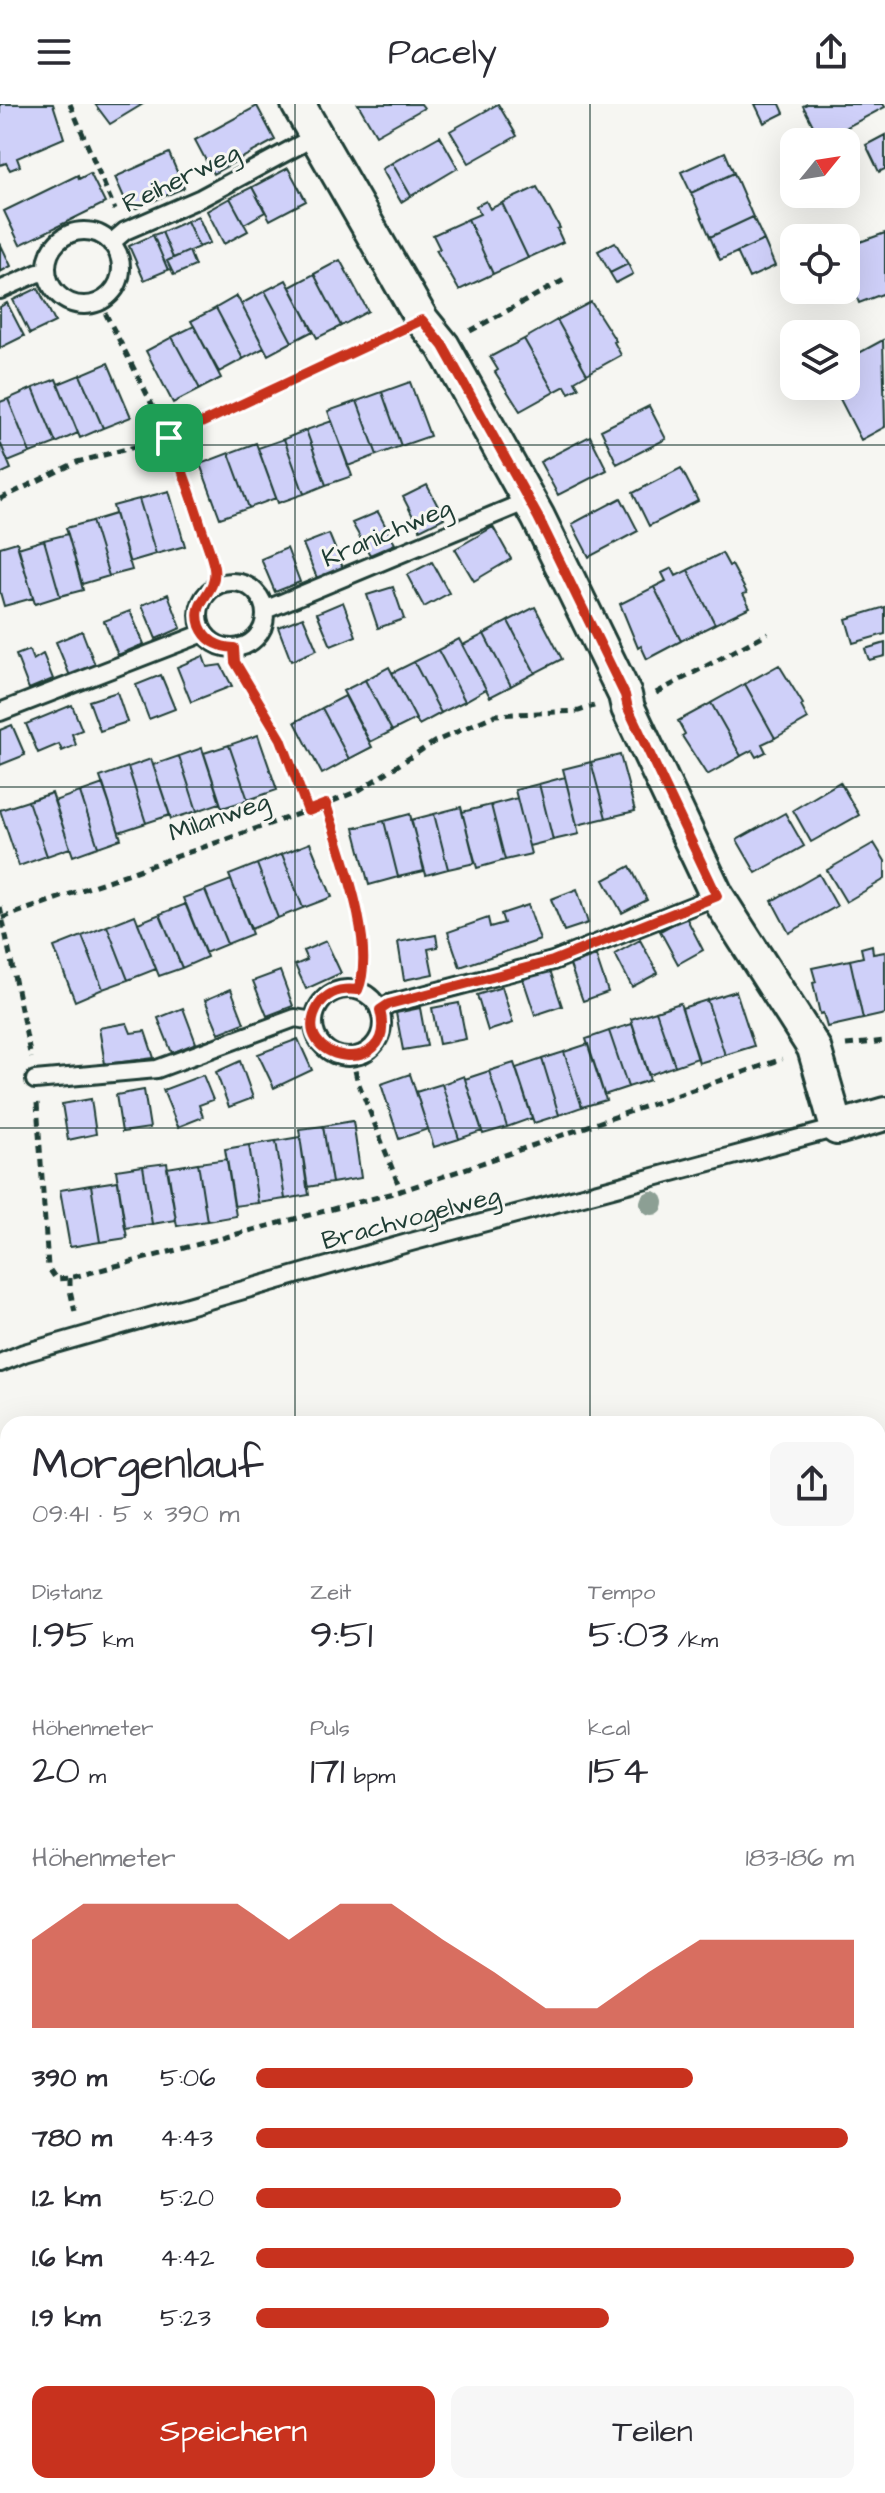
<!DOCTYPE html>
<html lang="de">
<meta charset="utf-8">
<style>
:root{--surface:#fff;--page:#f7f7f7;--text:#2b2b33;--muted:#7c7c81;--accent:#c8321e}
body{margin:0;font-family:"Architects Daughter",sans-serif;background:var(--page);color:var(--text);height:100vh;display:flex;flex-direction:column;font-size:30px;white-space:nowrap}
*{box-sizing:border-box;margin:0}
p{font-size:26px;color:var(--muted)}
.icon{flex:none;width:44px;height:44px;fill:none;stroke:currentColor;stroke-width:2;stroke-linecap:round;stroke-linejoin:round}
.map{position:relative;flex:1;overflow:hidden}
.panel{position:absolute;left:0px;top:1312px;width:886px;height:1078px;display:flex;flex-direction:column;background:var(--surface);border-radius:24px 24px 0 0;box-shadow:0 8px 32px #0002}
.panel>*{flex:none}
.needle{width:52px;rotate:60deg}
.buttons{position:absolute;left:780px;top:24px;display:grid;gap:16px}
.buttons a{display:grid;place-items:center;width:80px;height:80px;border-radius:16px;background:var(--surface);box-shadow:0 8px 32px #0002;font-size:40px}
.pin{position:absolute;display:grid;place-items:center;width:68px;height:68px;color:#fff;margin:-34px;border-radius:16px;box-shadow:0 4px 12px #0006}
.round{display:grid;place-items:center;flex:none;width:84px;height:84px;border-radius:16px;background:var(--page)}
.head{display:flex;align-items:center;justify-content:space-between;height:136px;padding:0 32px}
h1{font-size:44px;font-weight:600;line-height:60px}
.metrics{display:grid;grid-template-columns:repeat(3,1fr);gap:12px;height:136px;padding:8px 32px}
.metrics div{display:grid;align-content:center}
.metrics b{font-size:40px;font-weight:600}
.metrics small{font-size:22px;font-weight:400}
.metrics p{font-size:22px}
.chart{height:224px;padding:16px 32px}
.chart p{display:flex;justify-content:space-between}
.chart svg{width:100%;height:144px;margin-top:8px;fill:var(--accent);opacity:.7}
.primary-button{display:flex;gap:16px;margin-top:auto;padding:16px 32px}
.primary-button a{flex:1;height:92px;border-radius:16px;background:var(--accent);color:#fff;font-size:32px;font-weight:600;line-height:92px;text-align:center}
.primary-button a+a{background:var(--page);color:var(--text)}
ul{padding:0 32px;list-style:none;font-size:26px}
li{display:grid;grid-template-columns:128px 96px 1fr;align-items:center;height:60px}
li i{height:20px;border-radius:10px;background:var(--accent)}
header{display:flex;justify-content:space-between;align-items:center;height:104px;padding:0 32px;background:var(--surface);font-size:36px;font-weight:600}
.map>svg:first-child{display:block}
.building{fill:#cfd0f9;stroke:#1f3d34;stroke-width:2}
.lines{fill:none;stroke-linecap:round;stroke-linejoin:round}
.lane-casing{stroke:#1f3d34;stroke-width:22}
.street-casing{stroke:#1f3d34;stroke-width:38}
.path{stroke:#1f3d34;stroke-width:5;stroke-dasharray:8 6;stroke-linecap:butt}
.lane{stroke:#f6f6f2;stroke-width:16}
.street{stroke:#f6f6f2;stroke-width:32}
.tree{fill:#8c9f94}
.route-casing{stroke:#fff;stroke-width:16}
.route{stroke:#c8321e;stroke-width:10}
.grid{fill:none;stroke:#1f3d34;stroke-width:2;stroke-opacity:0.55}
.labels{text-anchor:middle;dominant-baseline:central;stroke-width:6;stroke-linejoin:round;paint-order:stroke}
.street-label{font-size:26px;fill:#1f3d34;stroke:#f6f6f2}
</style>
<header><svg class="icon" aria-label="menu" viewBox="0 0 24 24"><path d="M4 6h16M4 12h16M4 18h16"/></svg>Pacely<svg class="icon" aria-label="share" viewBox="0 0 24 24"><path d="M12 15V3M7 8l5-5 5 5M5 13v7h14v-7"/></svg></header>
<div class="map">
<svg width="885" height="2389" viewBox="0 0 885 2389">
<rect width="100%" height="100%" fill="#f6f6f2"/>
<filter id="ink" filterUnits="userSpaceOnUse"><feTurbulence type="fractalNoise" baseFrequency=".0125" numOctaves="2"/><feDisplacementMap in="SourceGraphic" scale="16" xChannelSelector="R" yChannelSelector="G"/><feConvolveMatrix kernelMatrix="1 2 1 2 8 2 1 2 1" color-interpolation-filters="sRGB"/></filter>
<g filter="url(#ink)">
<path class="building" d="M 0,0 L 53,0 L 64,34 L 17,54 L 20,62 L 10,66 L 6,59 L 0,61 Z
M 95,0 L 143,0 L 110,20 Z
M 358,0 L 421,0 L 424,4 L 376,31 Z
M 498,0 L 517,32 L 469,59 L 450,27 Z
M 755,0 L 780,0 L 784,9 L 764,19 Z
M 807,0 L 883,0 L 885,3 L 821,37 L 803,2 Z
M 257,2 L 275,36 L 213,70 L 195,36 Z
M 885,31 L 885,65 L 879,68 L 866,41 Z
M 440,32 L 458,64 L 411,92 L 392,59 Z
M 725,48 L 734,69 L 691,89 L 681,68 Z
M 169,49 L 184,84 L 130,107 L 115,73 Z
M 392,59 L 411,92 L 401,98 L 382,65 Z
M 288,64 L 306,97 L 270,116 L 252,83 Z
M 90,69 L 105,99 L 20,141 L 4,107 L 78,71 L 79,75 Z
M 734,69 L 753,113 L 710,133 L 691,89 Z
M 252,83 L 265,108 L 244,120 L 230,94 Z
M 537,83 L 560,124 L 557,125 L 563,138 L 528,154 L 502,99 Z
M 230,94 L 248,127 L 224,140 L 207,107 Z
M 486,97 L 490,105 L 502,99 L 528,154 L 493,170 L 468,115 L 480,110 L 476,102 Z
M 198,112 L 210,139 L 199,143 L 187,117 Z
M 753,113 L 764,136 L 720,156 L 710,133 Z
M 468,115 L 493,170 L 459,186 L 436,146 L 440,145 L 433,131 Z
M 187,117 L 199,143 L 173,154 L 162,128 Z
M 162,128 L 173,154 L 167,157 L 171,165 L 168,166 L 153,131 Z
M 885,129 L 885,189 L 859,199 L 849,173 L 846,174 L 846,143 Z
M 153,131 L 168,166 L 144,176 L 129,142 Z
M 764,136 L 775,162 L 749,174 L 737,148 Z
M 615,138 L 628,160 L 610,169 L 598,147 Z
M 0,139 L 11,162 L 0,168 Z
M 189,147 L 195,162 L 174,171 L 167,157 Z
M 340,156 L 368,207 L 341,222 L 314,170 Z
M 628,160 L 633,170 L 616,179 L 610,169 Z
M 314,170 L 341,222 L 317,234 L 290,183 Z
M 286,176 L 313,227 L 292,238 L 265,187 Z
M 38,184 L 55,218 L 30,230 L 13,196 Z
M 265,187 L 292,238 L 268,251 L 241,200 Z
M 237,192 L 264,244 L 243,255 L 216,204 Z
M 591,198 L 616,237 L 614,238 L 621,251 L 587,270 L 557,216 Z
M 7,199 L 24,232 L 0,244 L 0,203 Z
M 216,204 L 243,255 L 219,268 L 191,217 Z
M 557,216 L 587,270 L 575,277 L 579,284 L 569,289 L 565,282 L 554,288 L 524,235 Z
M 194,222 L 221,274 L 200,285 L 172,233 Z
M 172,233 L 200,285 L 173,299 L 146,247 Z
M 524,235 L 554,288 L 520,307 L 495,268 L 498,266 L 490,253 Z
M 883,236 L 885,323 L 861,336 L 840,295 L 854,288 L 846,272 L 846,256 Z
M 108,259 L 131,313 L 103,324 L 80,271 Z
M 80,271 L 103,324 L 80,334 L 58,280 Z
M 846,272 L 854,288 L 840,295 L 834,282 L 846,282 Z
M 56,275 L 78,329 L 56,339 L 33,284 Z
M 410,278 L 430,332 L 401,342 L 382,288 Z
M 33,284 L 56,339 L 30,349 L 8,295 Z
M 382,288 L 401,342 L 377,351 L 357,297 Z
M 8,295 L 30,349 L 8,358 L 0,338 L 0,298 Z
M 357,297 L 377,351 L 348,362 L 328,307 Z
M 649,302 L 666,335 L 617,360 L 601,326 Z
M 332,317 L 352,372 L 326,381 L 306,326 Z
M 306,326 L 326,381 L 304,390 L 284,335 Z
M 590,332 L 607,366 L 558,391 L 540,358 Z
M 284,335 L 304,390 L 278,399 L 258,344 Z
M 0,338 L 11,365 L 0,370 Z
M 256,339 L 276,394 L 249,404 L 229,349 Z
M 229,349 L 249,404 L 220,414 L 200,360 Z
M 681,364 L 698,397 L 649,422 L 633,389 Z
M 427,381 L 444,414 L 420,426 L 403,393 Z
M 169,387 L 185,442 L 156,450 L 139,395 Z
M 621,394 L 638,427 L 589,453 L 572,420 Z
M 139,395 L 156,450 L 129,458 L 113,402 Z
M 378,408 L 395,440 L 370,451 L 352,419 Z
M 115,410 L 132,466 L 109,472 L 92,417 Z
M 92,417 L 109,472 L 82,480 L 66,424 Z
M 493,423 L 511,455 L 474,477 L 455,445 Z
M 68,430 L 83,486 L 60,492 L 44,436 Z
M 329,430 L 343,464 L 317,474 L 303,440 Z
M 44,436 L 60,492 L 35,500 L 18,444 Z
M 17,438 L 33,494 L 4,502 L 0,488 L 0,443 Z
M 287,444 L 300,478 L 275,488 L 261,455 Z
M 722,449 L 729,462 L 732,461 L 747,489 L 743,490 L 750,503 L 715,520 L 688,466 Z
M 432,458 L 449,489 L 424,503 L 407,471 Z
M 672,464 L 676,472 L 688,466 L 715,520 L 681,537 L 654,483 L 666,477 L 662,469 Z
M 393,483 L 404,515 L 378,524 L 367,491 Z
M 654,483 L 681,537 L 647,555 L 641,542 L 638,544 L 620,500 Z
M 168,490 L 181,524 L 156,535 L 142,501 Z
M 343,498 L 356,532 L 331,542 L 317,509 Z
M 535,503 L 562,555 L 535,569 L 508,517 Z
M 885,503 L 885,530 L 853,539 L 846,515 Z
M 130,507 L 144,540 L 118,551 L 104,517 Z
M 303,513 L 317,546 L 291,557 L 278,523 Z
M 508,517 L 535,569 L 511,582 L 484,530 Z
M 82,527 L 95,561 L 70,572 L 56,538 Z
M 484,530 L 511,582 L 490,593 L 463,541 Z
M 459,535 L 486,585 L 465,597 L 438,546 Z
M 885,539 L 885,552 L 869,556 L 865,545 Z
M 29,546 L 33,556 L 43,550 L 53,575 L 29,585 L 16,551 Z
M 438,546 L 465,597 L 441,609 L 414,558 Z
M 203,552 L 207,563 L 221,561 L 232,582 L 191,598 L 177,563 Z
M 414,558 L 441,609 L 419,621 L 392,569 Z
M 779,561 L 803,600 L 801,602 L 808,615 L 775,634 L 745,580 Z
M 389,563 L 416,615 L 392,627 L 365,576 Z
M 161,571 L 175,605 L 149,615 L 136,581 Z
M 365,576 L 392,627 L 370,638 L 343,587 Z
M 745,580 L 775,634 L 762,640 L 766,648 L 756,653 L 752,646 L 741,652 L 711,599 Z
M 117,588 L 127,618 L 100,627 L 89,597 Z
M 345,592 L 372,643 L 349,655 L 322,604 Z
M 711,599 L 741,652 L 707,671 L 682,632 L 685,630 L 678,617 Z
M 72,601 L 82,626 L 72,630 L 76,641 L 62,647 L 59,640 L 38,649 L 26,620 Z
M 322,604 L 349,655 L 322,670 L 295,618 Z
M 12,621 L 25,651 L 0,661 L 0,626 Z
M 258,631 L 277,686 L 248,696 L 229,641 Z
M 229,641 L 248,696 L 222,704 L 204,649 Z
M 202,644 L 220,699 L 197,707 L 179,652 Z
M 620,651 L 635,707 L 606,714 L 591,658 Z
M 179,652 L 197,707 L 171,715 L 153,661 Z
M 151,655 L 170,711 L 146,719 L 128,663 Z
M 591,658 L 606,714 L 577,721 L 563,665 Z
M 128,663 L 146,719 L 119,728 L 100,673 Z
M 565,673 L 579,730 L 553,736 L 539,680 Z
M 840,678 L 859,711 L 811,738 L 793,706 Z
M 103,680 L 121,735 L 98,743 L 80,688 Z
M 539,680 L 553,736 L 529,742 L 515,686 Z
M 80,688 L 98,743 L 73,752 L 54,697 Z
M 52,689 L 70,744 L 47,752 L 28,697 Z
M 517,694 L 531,750 L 505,756 L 491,701 Z
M 28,697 L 47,752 L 19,762 L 0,706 Z
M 491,701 L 505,756 L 477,764 L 462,708 Z
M 461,703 L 475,759 L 448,765 L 434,710 Z
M 785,709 L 804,742 L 756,769 L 737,736 Z
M 410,710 L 424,767 L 398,773 L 384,717 Z
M 434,710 L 448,765 L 426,771 L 411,716 Z
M 384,717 L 398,773 L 369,781 L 354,724 Z
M 310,739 L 332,793 L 303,804 L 282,750 Z
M 874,739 L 885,757 L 885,775 L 846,798 L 827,766 Z
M 282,750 L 303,804 L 278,814 L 257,760 Z
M 257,760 L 278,814 L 251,825 L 229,771 Z
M 630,762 L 647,796 L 622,809 L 604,776 Z
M 819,770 L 837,802 L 789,829 L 772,797 Z
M 231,776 L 252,830 L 227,840 L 205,786 Z
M 577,785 L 588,819 L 564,827 L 551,795 Z
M 205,786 L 227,840 L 205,849 L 183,794 Z
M 186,800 L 207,853 L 182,864 L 160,810 Z
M 528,801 L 540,836 L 460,863 L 448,828 L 488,814 L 490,823 L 504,819 L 501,810 Z
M 160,810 L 182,864 L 159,872 L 138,819 Z
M 135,811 L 156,865 L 128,876 L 107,822 Z
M 686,813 L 703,846 L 678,860 L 660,827 Z
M 107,822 L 128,876 L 103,885 L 82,832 Z
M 436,831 L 438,843 L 428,845 L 433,870 L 404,876 L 398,838 Z
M 82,832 L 103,885 L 75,897 L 54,843 Z
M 640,836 L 658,869 L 632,883 L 615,850 Z
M 326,837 L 341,869 L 306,885 L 295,861 L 307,856 L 303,847 Z
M 872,841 L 873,850 L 885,848 L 885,910 L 863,915 L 850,856 L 863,853 L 861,844 Z
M 596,852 L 608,888 L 583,897 L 570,861 Z
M 850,856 L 863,915 L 827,923 L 823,909 L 820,910 L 813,879 L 816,878 L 812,864 Z
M 550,866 L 562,902 L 535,911 L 523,875 Z
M 280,867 L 293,902 L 267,912 L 253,877 Z
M 502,883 L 513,919 L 488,927 L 477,891 Z
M 231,885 L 244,919 L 219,929 L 205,896 Z
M 736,887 L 754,942 L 725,951 L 707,896 Z
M 707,896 L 725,951 L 699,959 L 682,904 Z
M 459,899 L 466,935 L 439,940 L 432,904 Z
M 680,899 L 698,954 L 675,962 L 656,907 Z
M 183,904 L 196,939 L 172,949 L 158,914 Z
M 420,904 L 427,942 L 403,946 L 396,909 Z
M 656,907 L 675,962 L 649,971 L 631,915 Z
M 127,919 L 131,929 L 145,927 L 154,954 L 105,960 L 99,924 Z
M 632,920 L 650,976 L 628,983 L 609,927 Z
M 609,927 L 628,983 L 604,991 L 586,935 Z
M 298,935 L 312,966 L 274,984 L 258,950 Z
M 588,940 L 606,996 L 582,1003 L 564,948 Z
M 564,948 L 582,1003 L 559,1011 L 542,955 Z
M 542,955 L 559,1011 L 534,1019 L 516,964 Z
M 240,957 L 253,994 L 229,1003 L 216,968 Z
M 514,959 L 532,1014 L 507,1023 L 489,967 Z
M 489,967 L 507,1023 L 483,1030 L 465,975 Z
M 410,970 L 428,1025 L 399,1035 L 381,980 Z
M 203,971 L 213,996 L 199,1001 L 203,1013 L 178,1023 L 163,986 Z
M 464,972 L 482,1027 L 459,1035 L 442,980 Z
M 442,980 L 459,1035 L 434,1043 L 416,988 Z
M 144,986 L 150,1024 L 122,1028 L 116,991 Z
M 91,995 L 96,1030 L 68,1036 L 62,1000 Z
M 353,1017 L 361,1074 L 332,1079 L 323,1022 Z
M 323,1022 L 332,1079 L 307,1083 L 299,1025 Z
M 300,1033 L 309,1091 L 285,1095 L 276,1037 Z
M 276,1037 L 285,1095 L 258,1099 L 249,1041 Z
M 249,1041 L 258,1099 L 234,1102 L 225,1045 Z
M 227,1055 L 236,1112 L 207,1117 L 198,1059 Z
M 167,1059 L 176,1116 L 152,1120 L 143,1062 Z
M 198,1059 L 207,1117 L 177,1122 L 167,1064 Z
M 143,1062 L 152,1120 L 125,1124 L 116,1066 Z
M 118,1077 L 127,1134 L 100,1138 L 91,1081 Z
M 91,1081 L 100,1138 L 70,1143 L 60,1086 Z"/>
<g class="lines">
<g class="lane-casing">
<path id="lane" d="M47 164a37 37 0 1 1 74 0a37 37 0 1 1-74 0Z
M 111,139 L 125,127 L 201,94 L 316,32
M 0,186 L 38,169 L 47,170
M199 511a33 33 0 1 1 66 0a33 33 0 1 1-66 0Z
M 265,506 L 527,397
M 0,608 L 204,529
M314 919a34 34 0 1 1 68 0a34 34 0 1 1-68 0Z
M 380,906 L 389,900 L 553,857 L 717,792
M 35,976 L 157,965 L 295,914 L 313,917
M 0,1259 L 24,1249 L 411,1138 L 837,1024"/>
</g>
<g class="street-casing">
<path id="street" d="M 298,0 L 422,216 L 443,242 L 538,413 L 625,591 L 628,604 L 717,792 L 814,944 L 837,1024 L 885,1010"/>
</g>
<path class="path" d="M 70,0 L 115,106
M 99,197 C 137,271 177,343 201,423 C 208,443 215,461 213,483
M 470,227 L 564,176
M 0,395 L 77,358 L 169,334 L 392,230
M 234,544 L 235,558 L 281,635 L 308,707
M 656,589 L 768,529
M 326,700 C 340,747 377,841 358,886
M 0,803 L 31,954
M 2,814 L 326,700 L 358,687 L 434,638 L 495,611 L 579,607 L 594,602
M 846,941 L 885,937
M 352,953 L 357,975 L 401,1087
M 37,999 L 48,1163 L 56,1175 L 70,1174 L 401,1087 L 782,955
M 70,1174 L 70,1186 L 75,1208"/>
<use href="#lane" class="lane"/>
<use href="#street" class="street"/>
</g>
<circle class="tree" cx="652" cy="1099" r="12"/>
</g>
<g class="lines" filter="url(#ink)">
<g class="route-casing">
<path id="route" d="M 422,216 L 443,242 L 538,413 L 625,591 L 628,604 L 717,792 L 553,857 L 389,900 L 380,906 C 399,978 284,957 319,901 C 328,887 342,884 358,886 C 377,841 340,747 326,700 L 308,707 L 281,635 L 235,558 L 234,544 C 218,543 206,537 200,522 C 191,495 218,490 214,464 C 212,452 207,440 203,428 C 193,396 183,365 169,334 Z"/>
</g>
<use href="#route" class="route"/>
</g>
<path class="grid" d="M 295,0 L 295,1320M 590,0 L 590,1320M 0,341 L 885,341M 0,683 L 885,683M 0,1024 L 885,1024M 0,1365 L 8,1365M 878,1365 L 885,1365M 0,1706 L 8,1706M 878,1706 L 885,1706M 0,2048 L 8,2048M 878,2048 L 885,2048M 295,2382 L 295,2389M 590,2382 L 590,2389"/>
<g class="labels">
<g class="street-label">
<text transform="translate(181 74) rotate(-26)">Reiherweg</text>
<text transform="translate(387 429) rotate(-23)">Kranichweg</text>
<text transform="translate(219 713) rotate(-19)">Milanweg</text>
<text transform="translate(411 1114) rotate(-15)">Brachvogelweg</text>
</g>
</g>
</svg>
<div class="buttons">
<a><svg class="needle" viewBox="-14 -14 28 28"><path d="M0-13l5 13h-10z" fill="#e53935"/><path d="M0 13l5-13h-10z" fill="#7c7c81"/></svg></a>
<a><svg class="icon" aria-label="locate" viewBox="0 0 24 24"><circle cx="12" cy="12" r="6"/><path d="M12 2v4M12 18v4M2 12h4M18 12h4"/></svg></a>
<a><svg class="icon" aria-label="layers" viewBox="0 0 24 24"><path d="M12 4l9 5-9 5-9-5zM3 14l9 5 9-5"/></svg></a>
</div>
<div class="pin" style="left:169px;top:334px;background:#1e9e55"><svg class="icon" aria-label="arrive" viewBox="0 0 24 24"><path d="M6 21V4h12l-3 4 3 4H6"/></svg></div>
<section class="panel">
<div class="head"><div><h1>Morgenlauf</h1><p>09:41 · 5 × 390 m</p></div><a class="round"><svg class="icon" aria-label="share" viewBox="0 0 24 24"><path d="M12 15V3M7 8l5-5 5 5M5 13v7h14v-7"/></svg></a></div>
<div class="metrics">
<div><p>Distanz</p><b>1.95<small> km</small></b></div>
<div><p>Zeit</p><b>9:51</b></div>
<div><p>Tempo</p><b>5:03<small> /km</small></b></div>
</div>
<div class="metrics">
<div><p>Höhenmeter</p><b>20<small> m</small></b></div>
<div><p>Puls</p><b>171<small> bpm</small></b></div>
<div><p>kcal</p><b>154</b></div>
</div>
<div class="chart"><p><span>Höhenmeter</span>183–186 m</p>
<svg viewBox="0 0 160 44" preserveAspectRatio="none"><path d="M0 44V17L10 6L20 6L30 6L40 6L50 17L60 6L70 6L80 17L90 27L100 38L110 38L120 27L130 17L140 17L150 17L160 17V44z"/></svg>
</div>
<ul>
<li><b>390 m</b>5:06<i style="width:73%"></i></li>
<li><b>780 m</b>4:43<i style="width:99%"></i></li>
<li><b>1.2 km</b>5:20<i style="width:61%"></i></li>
<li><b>1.6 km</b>4:42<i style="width:100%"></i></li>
<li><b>1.9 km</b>5:23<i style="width:59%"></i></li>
</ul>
<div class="primary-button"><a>Speichern</a><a>Teilen</a></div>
</section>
</div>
